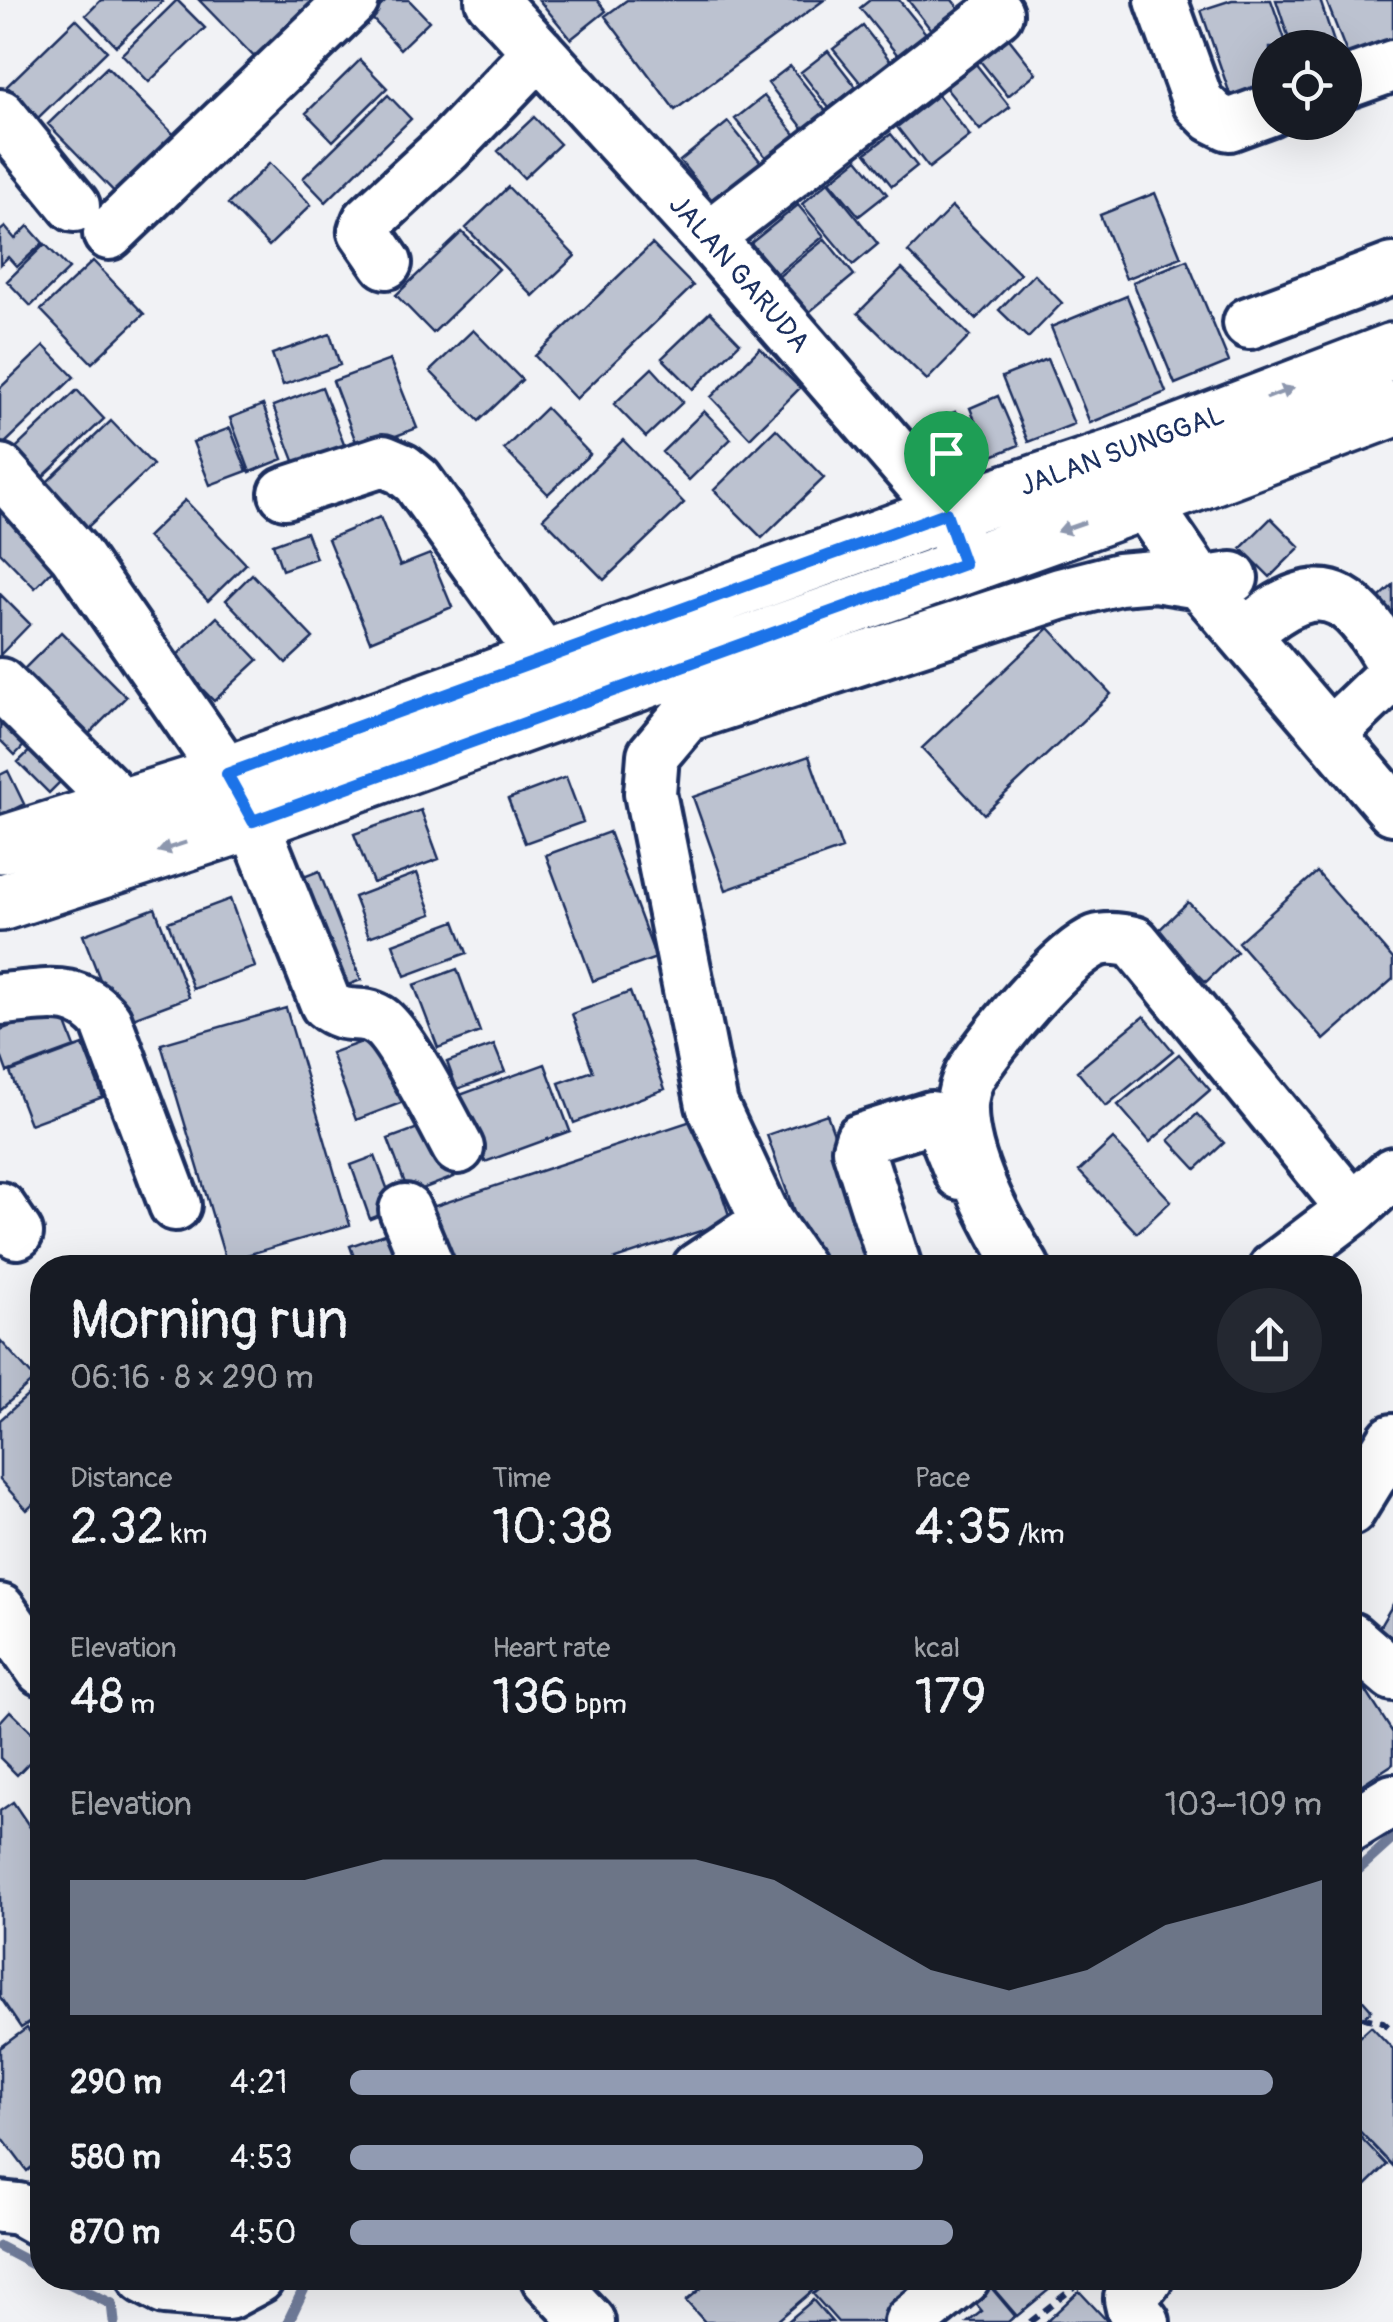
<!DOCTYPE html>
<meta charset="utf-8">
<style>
:root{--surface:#171b24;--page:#242831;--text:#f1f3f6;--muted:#9ea1a6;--accent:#919bb2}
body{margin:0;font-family:Pangolin,sans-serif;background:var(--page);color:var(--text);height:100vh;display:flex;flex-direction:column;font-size:38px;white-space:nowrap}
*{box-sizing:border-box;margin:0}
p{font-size:32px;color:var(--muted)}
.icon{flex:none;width:55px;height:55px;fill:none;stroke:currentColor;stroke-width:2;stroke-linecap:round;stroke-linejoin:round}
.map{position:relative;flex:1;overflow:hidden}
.panel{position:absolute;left:30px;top:1255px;width:1332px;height:1035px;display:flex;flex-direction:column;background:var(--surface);border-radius:40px;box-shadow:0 10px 40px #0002}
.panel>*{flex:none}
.tools{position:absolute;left:1252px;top:30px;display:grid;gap:20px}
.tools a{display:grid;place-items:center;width:110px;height:110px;border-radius:50%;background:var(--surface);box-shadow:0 10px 40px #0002;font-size:50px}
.pin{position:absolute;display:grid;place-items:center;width:85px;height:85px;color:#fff;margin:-102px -42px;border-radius:50% 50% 50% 0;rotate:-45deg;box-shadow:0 0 10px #0007}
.pin .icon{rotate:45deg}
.round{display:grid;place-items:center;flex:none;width:105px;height:105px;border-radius:52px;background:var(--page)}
.summary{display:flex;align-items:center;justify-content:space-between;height:170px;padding:0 40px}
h1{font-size:55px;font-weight:600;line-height:75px}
.stats{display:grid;grid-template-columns:repeat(3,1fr);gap:15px;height:170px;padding:10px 40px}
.stats div{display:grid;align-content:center}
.stats b{font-size:50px;font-weight:600}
.stats small{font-size:28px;font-weight:400}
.stats p{font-size:28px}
.chart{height:280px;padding:20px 40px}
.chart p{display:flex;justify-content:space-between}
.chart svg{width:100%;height:180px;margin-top:10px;fill:var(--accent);opacity:.7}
ul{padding:0 40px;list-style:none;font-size:32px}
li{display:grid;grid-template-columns:160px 120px 1fr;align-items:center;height:75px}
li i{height:25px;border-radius:12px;background:var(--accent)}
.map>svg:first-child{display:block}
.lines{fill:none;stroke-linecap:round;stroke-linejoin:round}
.stream{stroke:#707c9a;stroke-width:11}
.building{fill:#bcc2d0;stroke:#1b2f5e;stroke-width:2.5}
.minor-casing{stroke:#1b2f5e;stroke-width:58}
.major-casing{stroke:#1b2f5e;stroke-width:62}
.path{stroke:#1b2f5e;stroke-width:6;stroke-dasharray:10 8;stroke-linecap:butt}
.minor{stroke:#fff;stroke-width:50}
.major{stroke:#fff;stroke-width:55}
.oneway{fill:#8d97ae}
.route-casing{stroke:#fff;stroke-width:20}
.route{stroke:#1a73e8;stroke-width:12}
.labels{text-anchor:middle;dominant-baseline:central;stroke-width:9;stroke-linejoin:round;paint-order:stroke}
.street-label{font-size:28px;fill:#1b2f5e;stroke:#fff}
</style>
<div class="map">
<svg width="1393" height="2322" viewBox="0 0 1393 2322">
<rect width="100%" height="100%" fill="#f1f2f5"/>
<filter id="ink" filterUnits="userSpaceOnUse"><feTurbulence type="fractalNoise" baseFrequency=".01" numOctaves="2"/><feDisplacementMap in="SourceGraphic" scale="20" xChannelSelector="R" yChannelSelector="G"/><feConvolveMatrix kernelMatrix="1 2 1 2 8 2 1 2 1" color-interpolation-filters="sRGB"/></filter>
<g filter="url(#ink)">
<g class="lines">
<path class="stream" d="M 1350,1877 L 1393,1838
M 0,2247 L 42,2269
M 59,2278 L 112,2304 L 114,2322
M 288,2322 L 309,2278"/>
</g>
<path class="building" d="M 101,0 L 160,0 L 162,2 L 116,46 L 86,15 Z
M 177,0 L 205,28 L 149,82 L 122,54 Z
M 199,0 L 330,0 L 265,68 Z
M 387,0 L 409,0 L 429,21 L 400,49 L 370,16 Z
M 539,0 L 597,0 L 606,11 L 571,39 Z
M 627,0 L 824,0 L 675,110 L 605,16 Z
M 870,0 L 899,0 L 928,36 L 900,58 L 860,8 Z
M 908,0 L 952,0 L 963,13 L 935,35 Z
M 1232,0 L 1271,0 L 1288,48 L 1270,48 L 1270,94 L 1234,106 L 1201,10 Z
M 1276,0 L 1320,0 L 1336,48 L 1292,48 Z
M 1326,0 L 1393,0 L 1393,49 L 1351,64 Z
M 76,19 L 107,51 L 38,118 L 7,86 Z
M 863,26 L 892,63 L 863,86 L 833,49 Z
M 1006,35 L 1036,73 L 1008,96 L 977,57 Z
M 828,51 L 856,87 L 829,108 L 801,72 Z
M 360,60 L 387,88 L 333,141 L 306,113 Z
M 975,63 L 1010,107 L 980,130 L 945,87 Z
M 790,66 L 828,114 L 806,132 L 768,83 Z
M 107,67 L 190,151 L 131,209 L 48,124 Z
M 388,95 L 411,119 L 326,202 L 303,178 Z
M 938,95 L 970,136 L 929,168 L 897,127 Z
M 764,96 L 807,149 L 769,161 L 735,119 Z
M 534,117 L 560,144 L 524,178 L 498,151 Z
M 728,122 L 774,178 L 726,217 L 680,161 Z
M 891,134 L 917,166 L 892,186 L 866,153 Z
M 858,159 L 887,194 L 859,216 L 830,181 Z
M 270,163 L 311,205 L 269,246 L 228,204 Z
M 828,182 L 878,244 L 853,265 L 802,204 Z
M 508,187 L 575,256 L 533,296 L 466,228 Z
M 1155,193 L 1181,257 L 1126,279 L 1100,215 Z
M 798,205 L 824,236 L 777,274 L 751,243 Z
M 952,207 L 1020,274 L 976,319 L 908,252 Z
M 28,226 L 43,243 L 17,267 L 8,257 L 0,265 L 0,231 L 5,227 L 15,239 Z
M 462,232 L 499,269 L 433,333 L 396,295 Z
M 825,239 L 854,275 L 808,313 L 778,277 Z
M 45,244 L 69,269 L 31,306 L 7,281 Z
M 652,244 L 693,286 L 576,399 L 535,356 Z
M 1187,260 L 1229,362 L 1175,384 L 1133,282 Z
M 93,261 L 144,314 L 92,363 L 41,310 Z
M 902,269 L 970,336 L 927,380 L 858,313 Z
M 1034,274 L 1062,303 L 1028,338 L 999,310 Z
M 1127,296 L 1166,392 L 1090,423 L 1051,327 Z
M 710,312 L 740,343 L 693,389 L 662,358 Z
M 473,330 L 522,380 L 479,421 L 430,371 Z
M 330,334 L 340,365 L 283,385 L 272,354 Z
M 44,346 L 74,377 L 0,448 L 0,388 Z
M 760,348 L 800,388 L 750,438 L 711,397 Z
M 1047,359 L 1074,424 L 1028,442 L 1002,377 Z
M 390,360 L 417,428 L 359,450 L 333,381 Z
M 652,368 L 683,402 L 646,437 L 614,404 Z
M 322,387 L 345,447 L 296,466 L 273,406 Z
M 77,390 L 104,419 L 29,490 L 1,462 Z
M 998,396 L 1019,445 L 990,457 L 970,408 Z
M 263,405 L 283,459 L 250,472 L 230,418 Z
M 546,408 L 590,454 L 548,494 L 504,449 Z
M 704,411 L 731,439 L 689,480 L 662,452 Z
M 955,412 L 975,461 L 936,477 L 916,428 Z
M 111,421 L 153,465 L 72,542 L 30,498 Z
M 230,428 L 247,471 L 210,485 L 193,442 Z
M 776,429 L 824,478 L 762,538 L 714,490 Z
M 623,440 L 684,503 L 604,580 L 543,518 Z
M 185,500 L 246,564 L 208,601 L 147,537 Z
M 9,501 L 65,557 L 35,588 L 0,552 L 0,509 Z
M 380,517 L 400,566 L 430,554 L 452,607 L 370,641 L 328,539 Z
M 1271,518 L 1300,547 L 1270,577 L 1241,548 Z
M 306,532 L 316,558 L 282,570 L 273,544 Z
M 252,574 L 313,638 L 286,663 L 226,600 Z
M 1393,585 L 1393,633 L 1369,607 Z
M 0,594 L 30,624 L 0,655 Z
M 217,617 L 258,660 L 214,701 L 173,659 Z
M 1049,628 L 1111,694 L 984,814 L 922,748 Z
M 61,632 L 126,697 L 81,742 L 16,677 Z
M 0,705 L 32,737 L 15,755 L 0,740 Z
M 39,742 L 70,772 L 49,793 L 18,762 Z
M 809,756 L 842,849 L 726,890 L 693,797 Z
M 8,771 L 24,804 L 0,816 L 0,775 Z
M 566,777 L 583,822 L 525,843 L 508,799 Z
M 421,810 L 439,859 L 373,883 L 354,834 Z
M 609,832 L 656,958 L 593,981 L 546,855 Z
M 319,871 L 361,980 L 330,992 L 288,883 Z
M 1317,872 L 1393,959 L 1393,979 L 1324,1040 L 1238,942 Z
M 417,873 L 432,914 L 369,937 L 354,897 Z
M 230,899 L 255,967 L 193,989 L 168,922 Z
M 1188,902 L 1237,952 L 1206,982 L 1157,932 Z
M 155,908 L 189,997 L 117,1024 L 83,935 Z
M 455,921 L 467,953 L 405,976 L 393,944 Z
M 457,969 L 480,1032 L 438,1048 L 414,985 Z
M 630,992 L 665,1089 L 574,1123 L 559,1083 L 593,1071 L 572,1014 Z
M 60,1008 L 75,1047 L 7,1072 L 0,1053 L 0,1030 Z
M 286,1008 L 350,1225 L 226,1261 L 161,1044 Z
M 1144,1016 L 1173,1051 L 1106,1106 L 1077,1071 Z
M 381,1035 L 406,1101 L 356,1120 L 331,1053 Z
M 83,1045 L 103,1097 L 30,1124 L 10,1072 Z
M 494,1045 L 505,1072 L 457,1089 L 447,1062 Z
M 1179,1054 L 1210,1090 L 1150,1142 L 1118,1105 Z
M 545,1064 L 570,1131 L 485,1162 L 460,1095 Z
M 827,1114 L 878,1258 L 851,1268 L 814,1268 L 767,1135 Z
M 1197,1114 L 1224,1143 L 1196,1169 L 1169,1140 Z
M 697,1119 L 731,1221 L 615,1259 L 618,1268 L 448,1268 L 429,1208 Z
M 434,1122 L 454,1177 L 409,1194 L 388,1139 Z
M 1113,1139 L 1171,1201 L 1137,1233 L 1079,1171 Z
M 375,1156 L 395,1209 L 370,1219 L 351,1165 Z
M 395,1230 L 408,1268 L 358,1268 L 350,1246 Z
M 0,1340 L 35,1379 L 0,1410 Z
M 35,1389 L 42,1396 L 42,1496 L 27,1510 L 0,1480 L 0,1420 Z
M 1393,1604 L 1393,1643 L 1376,1633 Z
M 1350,1666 L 1393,1733 L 1393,1764 L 1350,1792 Z
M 10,1711 L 42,1742 L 42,1749 L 17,1775 L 0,1758 L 0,1722 Z
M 13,1802 L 42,1845 L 42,2014 L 21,2028 L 0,1997 L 0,1811 Z
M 1350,1985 L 1372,2010 L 1350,2029 Z
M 1371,2026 L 1393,2049 L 1393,2166 L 1350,2121 L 1350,2045 Z
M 27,2028 L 42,2049 L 42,2159 L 27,2171 L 0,2135 L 0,2048 Z
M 1350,2126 L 1387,2165 L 1350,2201 Z
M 713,2278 L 801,2278 L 812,2291 L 776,2322 L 705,2322 L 686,2301 Z
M 832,2278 L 927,2278 L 895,2322 L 838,2322 L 813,2294 Z
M 983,2278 L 1015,2316 L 1008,2322 L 968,2322 L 982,2311 L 962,2287 Z
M 1003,2278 L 1061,2278 L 1062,2279 L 1017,2316 L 992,2287 Z
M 1079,2291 L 1108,2322 L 1046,2322 Z
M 813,2300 L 832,2322 L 787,2322 Z"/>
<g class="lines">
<g class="minor-casing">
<path id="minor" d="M 491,0 L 708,237 L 947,513 L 960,549
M 1161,0 L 1198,102 L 1213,117 L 1229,125 L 1270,110
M 1345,83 L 1393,66
M 0,115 L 74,206
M 109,234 L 353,0
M 708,237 L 997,13
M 386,263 L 364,231 L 368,221 L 447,148 L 539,52
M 1249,323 L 1393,269
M 0,470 L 74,553 L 227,774 L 253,821 L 326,1004 C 346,1021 360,1009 378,1020 C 399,1032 444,1122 458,1148
M 285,493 L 383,461 L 402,469 L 417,481 L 545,659
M 1144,501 L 1200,583 L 1393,809
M 1264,619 C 1330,568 1360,607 1393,666
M 0,684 L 122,805
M 1347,718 L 1393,674
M 0,999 C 42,997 75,983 106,1021 L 175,1205
M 0,1208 L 17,1233
M 405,1210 L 429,1268
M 698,1268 L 767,1222
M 799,1268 L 767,1222 L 712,1105 L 650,793 L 653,755 L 686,716 L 1060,594 L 1119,579 L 1155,576 L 1200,583 L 1232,578
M 896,1268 L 858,1149 L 861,1139 L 931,1117 L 940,1122 L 961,1174
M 1024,1268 C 997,1223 960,1158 962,1104 C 963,1094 966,1083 970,1075 C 989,1043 1063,954 1096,941 C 1108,937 1121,939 1134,942 L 1353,1209
M 1275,1268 L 1353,1209 L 1393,1173
M 1350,1510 L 1393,1440
M 0,1610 L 42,1670
M 1350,1638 L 1393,1675
M 1350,1826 L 1393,1800
M 0,2207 L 19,2209 L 42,2222
M 144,2278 L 165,2289 L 228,2294 L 258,2278
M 547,2278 L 589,2322
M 910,2322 L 964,2278
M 1144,2322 L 1132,2308 L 1130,2299 L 1147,2278"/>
</g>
<g class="major-casing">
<path id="major" d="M 0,845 L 227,774 L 947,513 L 1120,455 L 1393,351
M 0,903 L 253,821 L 1182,488 L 1393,409"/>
</g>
<path class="path" d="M 1350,2032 L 1364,2018 L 1383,2022 L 1393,2031
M 1030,2322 L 1086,2278"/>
<use href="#minor" class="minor"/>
<use href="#major" class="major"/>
</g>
<defs><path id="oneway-solid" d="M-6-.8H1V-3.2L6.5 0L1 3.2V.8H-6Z" transform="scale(2.5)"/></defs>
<g class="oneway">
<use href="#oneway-solid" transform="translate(1280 393) rotate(-21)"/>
<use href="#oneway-solid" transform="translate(1071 527) rotate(161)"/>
<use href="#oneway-solid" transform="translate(172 847) rotate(162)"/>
</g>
</g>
<g class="lines" filter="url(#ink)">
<g class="route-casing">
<path id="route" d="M 946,513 L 964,564 L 253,821 L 227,774 Z"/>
</g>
<use href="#route" class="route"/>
</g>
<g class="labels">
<g class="street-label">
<text transform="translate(739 274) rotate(49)">JALAN GARUDA</text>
<text transform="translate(1122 451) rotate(-20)">JALAN SUNGGAL</text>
</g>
</g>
</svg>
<div class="tools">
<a><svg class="icon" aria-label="locate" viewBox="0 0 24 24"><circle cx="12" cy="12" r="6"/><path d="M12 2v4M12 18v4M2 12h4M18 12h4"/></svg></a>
</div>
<div class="pin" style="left:946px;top:513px;background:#1e9e55"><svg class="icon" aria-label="arrive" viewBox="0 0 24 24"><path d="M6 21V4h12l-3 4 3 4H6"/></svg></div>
<section class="panel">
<div class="summary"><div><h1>Morning run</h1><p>06:16 · 8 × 290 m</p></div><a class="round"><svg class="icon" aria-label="share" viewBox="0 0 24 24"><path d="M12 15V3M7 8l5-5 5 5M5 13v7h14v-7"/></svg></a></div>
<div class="stats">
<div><p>Distance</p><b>2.32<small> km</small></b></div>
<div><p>Time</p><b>10:38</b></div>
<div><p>Pace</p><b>4:35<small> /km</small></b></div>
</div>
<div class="stats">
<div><p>Elevation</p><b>48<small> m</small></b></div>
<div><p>Heart rate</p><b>136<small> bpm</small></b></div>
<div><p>kcal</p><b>179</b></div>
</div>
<div class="chart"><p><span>Elevation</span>103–109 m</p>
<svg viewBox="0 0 160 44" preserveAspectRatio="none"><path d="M0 44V11L10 11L20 11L30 11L40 6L50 6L60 6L70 6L80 6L90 11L100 22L110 33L120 38L130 33L140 22L150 17L160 11V44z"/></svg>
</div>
<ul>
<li><b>290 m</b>4:21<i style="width:95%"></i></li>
<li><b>580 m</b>4:53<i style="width:59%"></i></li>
<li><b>870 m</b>4:50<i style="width:62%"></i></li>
</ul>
</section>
</div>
